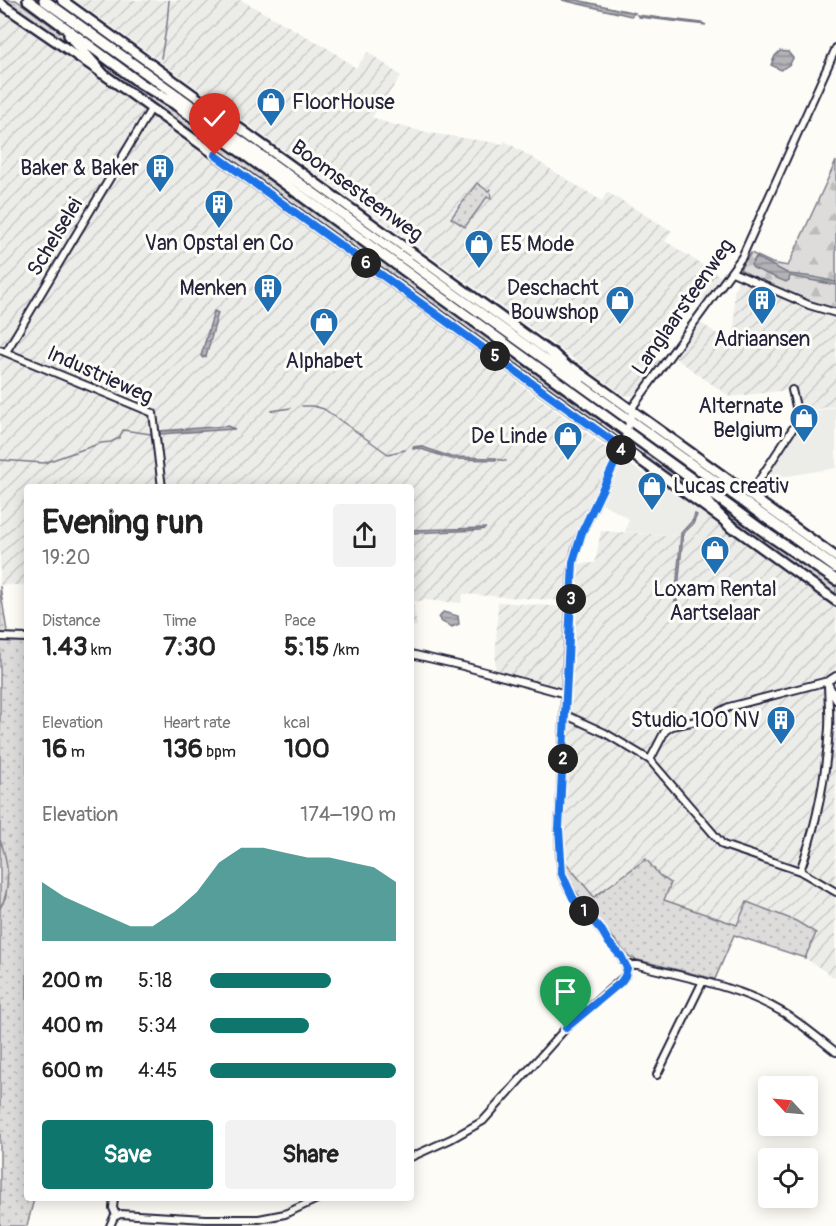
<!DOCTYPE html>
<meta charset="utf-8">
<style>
:root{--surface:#fff;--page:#f2f2f2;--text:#222;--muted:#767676;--accent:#0f766e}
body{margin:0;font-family:Pangolin,sans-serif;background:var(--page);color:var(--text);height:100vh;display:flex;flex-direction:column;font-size:22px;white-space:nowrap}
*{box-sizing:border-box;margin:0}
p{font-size:20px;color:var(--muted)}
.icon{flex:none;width:33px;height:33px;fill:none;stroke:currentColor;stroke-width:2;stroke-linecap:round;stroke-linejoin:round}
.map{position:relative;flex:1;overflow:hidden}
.drawer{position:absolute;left:24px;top:484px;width:390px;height:717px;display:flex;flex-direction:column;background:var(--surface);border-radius:6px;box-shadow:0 3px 15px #0003}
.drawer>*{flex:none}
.needle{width:39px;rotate:296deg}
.tools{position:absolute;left:758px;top:1076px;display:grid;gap:12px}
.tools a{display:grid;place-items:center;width:60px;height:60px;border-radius:6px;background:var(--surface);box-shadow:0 3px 15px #0003;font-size:30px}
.pin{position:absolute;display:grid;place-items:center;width:51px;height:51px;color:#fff;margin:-62px -26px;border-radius:50% 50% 50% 0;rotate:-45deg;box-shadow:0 0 6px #0007}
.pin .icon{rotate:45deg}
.km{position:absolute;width:30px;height:30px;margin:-15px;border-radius:50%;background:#222;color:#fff;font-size:16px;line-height:30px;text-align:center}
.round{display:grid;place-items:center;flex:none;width:63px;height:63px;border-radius:6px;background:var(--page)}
.head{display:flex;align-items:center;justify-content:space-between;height:102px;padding:0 18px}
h1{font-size:33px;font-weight:700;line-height:45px}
.stats{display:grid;grid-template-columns:repeat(3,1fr);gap:9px;height:102px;padding:6px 18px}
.stats div{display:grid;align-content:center}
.stats b{font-size:26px;font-weight:700}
.stats small{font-size:16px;font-weight:400}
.stats p{font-size:16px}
.chart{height:168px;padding:12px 18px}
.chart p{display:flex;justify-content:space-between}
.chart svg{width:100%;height:108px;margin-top:6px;fill:var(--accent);opacity:.7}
.button{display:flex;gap:12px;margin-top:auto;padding:12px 18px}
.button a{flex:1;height:69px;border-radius:6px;background:var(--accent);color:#fff;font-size:24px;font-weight:700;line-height:69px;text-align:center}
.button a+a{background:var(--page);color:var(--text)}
ul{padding:0 18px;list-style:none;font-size:20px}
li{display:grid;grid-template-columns:96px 72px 1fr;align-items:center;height:45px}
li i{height:15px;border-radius:8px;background:var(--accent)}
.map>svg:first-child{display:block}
.built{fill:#ecece9}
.industrial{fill:url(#industrial-furrows)}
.grass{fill:url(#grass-dots);stroke:#807f8b;stroke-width:1.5}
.forest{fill:url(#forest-firs);stroke:#807f8b;stroke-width:1.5}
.water{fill:url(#water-rules);stroke:#787885;stroke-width:1.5}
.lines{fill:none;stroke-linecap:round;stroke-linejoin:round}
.stream{stroke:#787885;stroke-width:1.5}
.minor-casing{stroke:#22223b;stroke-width:10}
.major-casing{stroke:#22223b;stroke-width:13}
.highway-casing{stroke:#22223b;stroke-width:14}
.minor{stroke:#fdfcf7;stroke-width:6}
.major{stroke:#fdfcf7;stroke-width:8}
.highway{stroke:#fdfcf7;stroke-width:9}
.route-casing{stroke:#fff;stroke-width:12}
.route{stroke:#1a73e8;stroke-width:8}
.labels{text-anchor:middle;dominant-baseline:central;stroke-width:6;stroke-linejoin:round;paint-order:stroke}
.poi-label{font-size:21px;fill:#22223b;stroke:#fdfcf7;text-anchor:end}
.street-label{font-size:21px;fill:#22223b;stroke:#fdfcf7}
</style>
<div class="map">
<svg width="836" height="1226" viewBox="0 0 836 1226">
<defs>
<pattern id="industrial-furrows" width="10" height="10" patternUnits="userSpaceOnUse" patternTransform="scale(1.5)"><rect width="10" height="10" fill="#ecece9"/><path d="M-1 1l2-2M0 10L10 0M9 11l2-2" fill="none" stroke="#cacac9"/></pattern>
<pattern id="grass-dots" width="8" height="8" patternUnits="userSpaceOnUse" patternTransform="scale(1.5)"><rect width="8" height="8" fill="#dddcdb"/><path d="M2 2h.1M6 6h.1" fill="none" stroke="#bdbcbd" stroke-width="1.8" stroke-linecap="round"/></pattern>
<pattern id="forest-firs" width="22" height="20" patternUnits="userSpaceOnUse" patternTransform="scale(1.5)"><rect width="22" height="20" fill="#dddcdb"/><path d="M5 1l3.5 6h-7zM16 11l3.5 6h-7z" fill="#bdbcbd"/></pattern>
<pattern id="water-rules" width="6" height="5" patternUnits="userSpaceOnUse" patternTransform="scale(1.5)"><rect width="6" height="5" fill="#b2b2b7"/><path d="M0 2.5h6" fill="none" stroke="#909096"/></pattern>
</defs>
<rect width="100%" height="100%" fill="#fdfcf7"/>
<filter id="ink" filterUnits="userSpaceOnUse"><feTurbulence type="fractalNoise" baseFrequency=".0167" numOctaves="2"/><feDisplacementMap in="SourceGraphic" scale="12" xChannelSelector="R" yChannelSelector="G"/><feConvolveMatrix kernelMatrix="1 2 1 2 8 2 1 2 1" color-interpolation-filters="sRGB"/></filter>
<g filter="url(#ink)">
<path class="built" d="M 836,407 L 836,468 L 763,480 L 802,420 L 801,414 Z
M 626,462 L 702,512 L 684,536 L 625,532 L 629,519 L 602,503 L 622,464 Z"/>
<path class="industrial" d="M 75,0 L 241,0 L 329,49 L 356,68 L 368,52 L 401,76 L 372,117 L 387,123 L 430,133 L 503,144 L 505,141 L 602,201 L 607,192 L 672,231 L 665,241 L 723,278 L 710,295 L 678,318 L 663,332 L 649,351 L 661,361 L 635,396 L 624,395 Z
M 0,8 L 473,349 L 613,453 L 573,542 L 568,561 L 565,601 L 463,594 L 461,603 L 424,600 L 413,602 L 417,626 L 411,627 L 411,488 L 27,488 L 27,585 L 0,585 Z
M 740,269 L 748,274 L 807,300 L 836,309 L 836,406 L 802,412 L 796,389 L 730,397 L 675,358 L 701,323 L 735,346 L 734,292 L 739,279 L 734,277 Z
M 702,513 L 836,609 L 835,978 L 805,958 L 816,933 L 737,926 L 664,900 L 671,883 L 660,876 L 646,859 L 594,897 L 560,855 L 566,715 L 570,694 L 579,564 L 595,563 L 601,531 L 684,536 Z
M 498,602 L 565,607 L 561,683 L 556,689 L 495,671 Z"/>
<path class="grass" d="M 5,0 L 16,0 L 70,39 L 81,54 Z
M 51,0 L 55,0 L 568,369 L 566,370 Z
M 82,46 L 173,107 L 604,420 L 598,427 L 107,73 Z
M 477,183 L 488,191 L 490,189 L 491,199 L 487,197 L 465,227 L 451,218 Z
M 646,451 L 655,457 L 659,463 L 692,489 L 704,501 L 641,457 Z
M 704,493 L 836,585 L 836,597 L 723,517 Z
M 0,586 L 8,638 L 27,639 L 27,836 L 24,837 L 27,887 L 27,1198 L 34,1199 L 27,1226 L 0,1226 L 0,908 L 6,896 L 2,846 L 0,840 Z
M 562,858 L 594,897 L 646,859 L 660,876 L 671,883 L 664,900 L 737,925 L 747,902 L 796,921 L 816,933 L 805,958 L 734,935 L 715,979 L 630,958 L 576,895 L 569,881 Z"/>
<path class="forest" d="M 836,161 L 836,309 L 807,300 L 748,274 L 740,269 L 751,253 L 772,263 L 788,266 Z
M 0,840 C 8,860 12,889 0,908 Z"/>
<path class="water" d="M 562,0 L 577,0 L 635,13 L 631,16 Z
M 637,15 L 702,23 L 706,25 L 639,17 Z
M 780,51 L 788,52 L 793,58 L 790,64 L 781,70 L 771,65 L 775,56 Z
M 756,257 L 789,274 L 814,277 L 836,282 L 836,285 L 790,276 L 789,280 L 786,282 L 753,268 L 751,265 Z
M 214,311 L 218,313 L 206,357 L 203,358 L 201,356 Z
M 227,426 L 235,429 L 160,434 L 159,431 Z
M 420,446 L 451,457 L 496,458 L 496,460 L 451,459 L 418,448 L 413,449 L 413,447 Z
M 695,514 L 697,515 L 693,524 L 683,534 L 677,601 L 674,614 L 681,533 L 693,520 Z
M 486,528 L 481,530 L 411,533 L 411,530 Z
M 443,612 L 458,616 L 459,624 L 452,627 L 442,622 L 439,618 Z"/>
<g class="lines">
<path class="stream" d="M 161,58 L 167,24 L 169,0
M 302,406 L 313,406 L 324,409 L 388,454 L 405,450
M 271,411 L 291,408
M 496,459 L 506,461
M 0,460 L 44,463 L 101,443 L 111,442 L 119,438 L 123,430 L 151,434"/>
<g class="minor-casing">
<path id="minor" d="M 732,272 L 809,305 L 836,313
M 0,350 L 153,413 L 162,488
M 6,352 L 151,109
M 744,491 L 756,485 L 799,419 L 792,390
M 0,637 L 27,638
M 411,654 L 463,666 L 566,694
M 829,685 L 836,700
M 566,715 L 605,733 L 650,760 L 723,845 L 800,871 L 836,892
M 650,760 L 665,731 L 672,726 L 706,719 L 729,707 L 828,681 L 836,676
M 800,871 C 816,827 826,776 829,728 C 830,713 828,697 828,681
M 626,965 L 638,965 C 687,978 739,986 784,1013 C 802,1024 819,1039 836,1052
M 657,1075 L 703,981
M 411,1157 L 451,1139 L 483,1121 L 566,1028 L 625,976 L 627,968 L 621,956 L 592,919 L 586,914 L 568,888 L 562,875 L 560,855 L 559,829 L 566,678 L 572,570 L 575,552 L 582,532 L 622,448 L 634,405 L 742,257 L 836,48
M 114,1198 L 113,1208 L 116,1215
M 110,1226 L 114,1217 L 120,1214 L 206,1219 L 259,1219 L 285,1214 L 319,1198"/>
</g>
<g class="major-casing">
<path id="major" d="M 62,0 L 555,356
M 0,3 L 102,73 L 836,601
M 573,368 L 836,557"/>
</g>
<g class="highway-casing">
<path id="highway" d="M 28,0 L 140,83 L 175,104 L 769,535 L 836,580
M 44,0 L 836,568
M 69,35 L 102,73
M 552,353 L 580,379
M 693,483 L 716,512 L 732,528"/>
</g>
<use href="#minor" class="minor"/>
<use href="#major" class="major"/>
<use href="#highway" class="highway"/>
</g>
</g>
<g class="lines" filter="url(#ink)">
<g class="route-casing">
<path id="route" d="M 215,155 L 622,448 L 582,532 L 573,562 L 559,829 L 562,874 L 573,898 L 602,931 L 609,943 L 621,956 L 627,968 L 625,976 L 621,982 L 566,1028"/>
</g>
<use href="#route" class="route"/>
</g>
<defs>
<g id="shop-pin" transform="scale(1.5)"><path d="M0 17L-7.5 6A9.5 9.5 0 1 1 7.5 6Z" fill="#1f6fb2" stroke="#fdfcf7"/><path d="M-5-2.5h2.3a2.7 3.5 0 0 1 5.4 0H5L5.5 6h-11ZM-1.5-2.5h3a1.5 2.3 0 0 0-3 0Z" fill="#fff"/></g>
<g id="building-pin" transform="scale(1.5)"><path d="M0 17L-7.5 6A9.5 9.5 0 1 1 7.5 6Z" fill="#1f6fb2" stroke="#fdfcf7"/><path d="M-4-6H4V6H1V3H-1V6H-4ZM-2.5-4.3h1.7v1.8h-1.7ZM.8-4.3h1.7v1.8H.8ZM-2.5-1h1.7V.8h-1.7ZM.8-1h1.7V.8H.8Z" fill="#fff"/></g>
</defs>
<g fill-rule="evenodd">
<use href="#shop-pin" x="271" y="102"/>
<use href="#building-pin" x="160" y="168"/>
<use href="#building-pin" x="219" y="204"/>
<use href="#shop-pin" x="479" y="244"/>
<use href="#building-pin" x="268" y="288"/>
<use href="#shop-pin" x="620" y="300"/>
<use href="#building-pin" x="762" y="300"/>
<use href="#shop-pin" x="324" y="322"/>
<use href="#shop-pin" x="804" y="418"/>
<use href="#shop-pin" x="568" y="436"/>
<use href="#shop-pin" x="652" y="486"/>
<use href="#shop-pin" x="715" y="550"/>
<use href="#building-pin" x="781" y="720"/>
</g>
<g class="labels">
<g class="poi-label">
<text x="292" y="102" text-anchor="start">FloorHouse</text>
<text x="139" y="168">Baker &amp; Baker</text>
<text x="219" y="243" text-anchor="middle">Van Opstal en Co</text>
<text x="500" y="244" text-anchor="start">E5 Mode</text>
<text x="247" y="288">Menken</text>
<text x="599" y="288">Deschacht<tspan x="599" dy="24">Bouwshop</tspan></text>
<text x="762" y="339" text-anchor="middle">Adriaansen</text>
<text x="324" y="361" text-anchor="middle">Alphabet</text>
<text x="783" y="406">Alternate<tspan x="783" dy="24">Belgium</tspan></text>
<text x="547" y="436">De Linde</text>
<text x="673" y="486" text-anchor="start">Lucas creativ</text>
<text x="715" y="589" text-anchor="middle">Loxam Rental<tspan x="715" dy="24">Aartselaar</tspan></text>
<text x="760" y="720">Studio 100 NV</text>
</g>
<g class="street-label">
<text transform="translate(357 191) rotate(36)">Boomsesteenweg</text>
<text transform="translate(55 237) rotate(-59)">Schelselei</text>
<text transform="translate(683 307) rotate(-55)">Langlaarsteenweg</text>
<text transform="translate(100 375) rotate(24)">Industrieweg</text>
</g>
</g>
</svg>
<div class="tools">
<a><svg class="needle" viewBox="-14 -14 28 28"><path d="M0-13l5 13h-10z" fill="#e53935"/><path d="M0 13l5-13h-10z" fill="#767676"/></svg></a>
<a><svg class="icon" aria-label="locate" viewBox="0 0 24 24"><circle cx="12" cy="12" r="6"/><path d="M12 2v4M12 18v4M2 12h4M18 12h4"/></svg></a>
</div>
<div class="pin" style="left:566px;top:1028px;background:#1e9e55"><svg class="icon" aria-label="arrive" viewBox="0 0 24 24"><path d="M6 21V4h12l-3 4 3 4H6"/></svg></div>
<div class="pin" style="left:215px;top:155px;background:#d93025"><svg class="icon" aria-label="check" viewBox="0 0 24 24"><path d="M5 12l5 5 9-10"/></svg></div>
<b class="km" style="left:584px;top:911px">1</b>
<b class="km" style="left:563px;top:759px">2</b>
<b class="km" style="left:571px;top:599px">3</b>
<b class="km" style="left:621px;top:450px">4</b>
<b class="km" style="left:495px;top:356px">5</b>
<b class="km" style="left:366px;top:263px">6</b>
<section class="drawer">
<div class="head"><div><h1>Evening run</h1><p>19:20</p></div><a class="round"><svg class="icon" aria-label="share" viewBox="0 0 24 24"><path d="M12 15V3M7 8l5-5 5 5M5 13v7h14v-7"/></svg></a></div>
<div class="stats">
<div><p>Distance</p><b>1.43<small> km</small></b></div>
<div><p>Time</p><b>7:30</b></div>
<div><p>Pace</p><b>5:15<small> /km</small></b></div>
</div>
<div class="stats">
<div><p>Elevation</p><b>16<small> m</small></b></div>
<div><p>Heart rate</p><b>136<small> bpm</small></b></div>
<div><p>kcal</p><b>100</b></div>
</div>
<div class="chart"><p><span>Elevation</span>174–190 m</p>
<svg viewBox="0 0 160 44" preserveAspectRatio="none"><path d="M0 44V20L10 26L20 30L30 34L40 38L50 38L60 32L70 24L80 12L90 6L100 6L110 8L120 10L130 10L140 12L150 14L160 20V44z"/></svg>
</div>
<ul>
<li><b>200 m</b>5:18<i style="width:65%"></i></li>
<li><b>400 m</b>5:34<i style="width:53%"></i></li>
<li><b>600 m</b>4:45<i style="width:100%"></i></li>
</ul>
<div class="button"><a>Save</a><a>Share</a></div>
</section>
</div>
